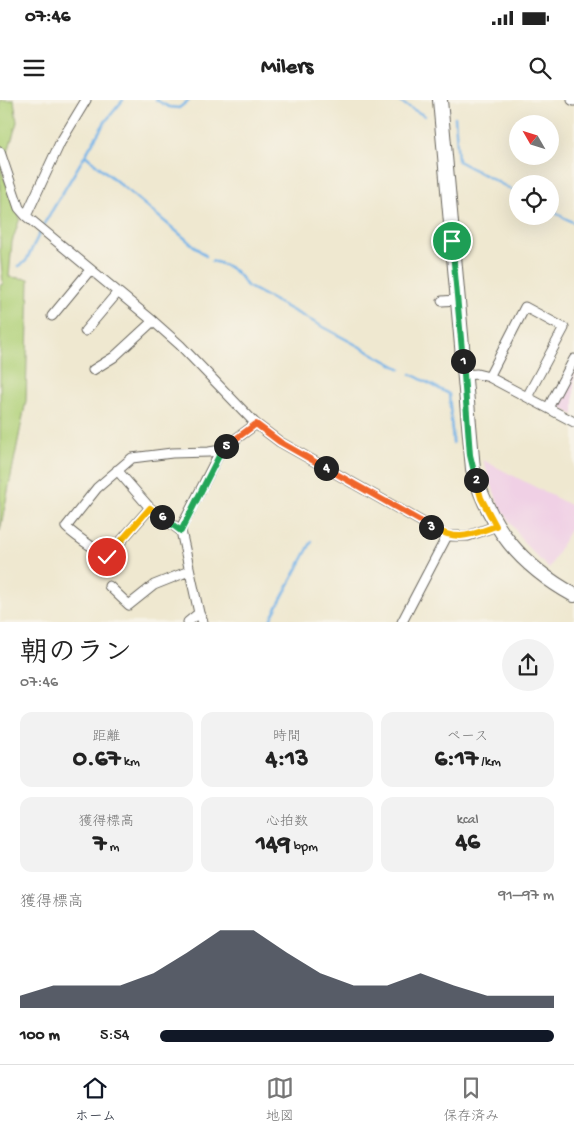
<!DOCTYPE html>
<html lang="ja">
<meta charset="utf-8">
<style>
:root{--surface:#fff;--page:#f2f2f2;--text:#222;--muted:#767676;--line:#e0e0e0;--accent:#111827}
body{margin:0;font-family:"Gochi Hand","Klee One",sans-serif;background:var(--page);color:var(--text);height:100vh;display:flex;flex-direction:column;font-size:19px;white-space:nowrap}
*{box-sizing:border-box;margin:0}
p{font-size:16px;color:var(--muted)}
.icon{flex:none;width:28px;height:28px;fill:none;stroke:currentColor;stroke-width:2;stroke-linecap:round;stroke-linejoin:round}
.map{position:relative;height:522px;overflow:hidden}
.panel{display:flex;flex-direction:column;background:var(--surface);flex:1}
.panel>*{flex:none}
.needle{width:32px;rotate:309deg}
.fabs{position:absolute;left:509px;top:15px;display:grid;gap:10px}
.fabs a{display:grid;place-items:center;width:50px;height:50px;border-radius:50%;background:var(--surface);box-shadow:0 5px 20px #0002;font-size:25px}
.pin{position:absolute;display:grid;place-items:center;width:42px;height:42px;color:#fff;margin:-21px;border:2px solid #fff;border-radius:50%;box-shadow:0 1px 5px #0007}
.km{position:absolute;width:25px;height:25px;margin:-12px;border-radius:50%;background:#222;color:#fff;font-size:14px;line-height:25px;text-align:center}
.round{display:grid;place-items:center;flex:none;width:52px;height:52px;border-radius:26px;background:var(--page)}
.overview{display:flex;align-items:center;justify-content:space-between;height:85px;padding:0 20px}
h1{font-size:28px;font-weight:800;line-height:38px}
.metrics{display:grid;grid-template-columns:repeat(3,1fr);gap:8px;height:85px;padding:5px 20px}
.metrics div{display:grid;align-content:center;border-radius:12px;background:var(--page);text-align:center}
.metrics b{font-size:25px;font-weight:800}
.metrics small{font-size:14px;font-weight:400}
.metrics p{font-size:14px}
.chart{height:140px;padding:10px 20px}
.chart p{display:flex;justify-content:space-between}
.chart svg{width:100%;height:90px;margin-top:5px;fill:var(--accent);opacity:.7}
ul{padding:0 20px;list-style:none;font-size:16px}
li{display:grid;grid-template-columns:80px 60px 1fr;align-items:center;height:38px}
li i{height:12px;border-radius:6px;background:var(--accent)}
.status{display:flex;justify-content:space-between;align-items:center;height:35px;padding:0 25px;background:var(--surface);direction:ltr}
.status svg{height:14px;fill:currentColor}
header{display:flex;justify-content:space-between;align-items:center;height:65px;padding:0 20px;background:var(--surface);font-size:22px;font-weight:800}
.tab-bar{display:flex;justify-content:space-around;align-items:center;height:70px;border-top:1px solid var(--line);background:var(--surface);font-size:14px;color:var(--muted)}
.tab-bar a{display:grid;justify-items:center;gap:2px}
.tab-bar .active{color:var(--accent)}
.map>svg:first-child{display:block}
.built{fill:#f0d0e5}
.green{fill:#b1d179;stroke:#66764a}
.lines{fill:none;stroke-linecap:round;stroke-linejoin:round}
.stream{stroke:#75b3e8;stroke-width:2.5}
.street-casing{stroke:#66635b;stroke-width:11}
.primary-casing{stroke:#66635b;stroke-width:16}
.street{stroke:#fff;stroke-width:9}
.primary{stroke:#fff;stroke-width:14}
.split-1-casing{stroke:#fff;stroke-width:10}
.split-2-casing{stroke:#fff;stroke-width:10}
.split-3-casing{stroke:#fff;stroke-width:10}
.split-4-casing{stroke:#fff;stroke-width:10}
.split-5-casing{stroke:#fff;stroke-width:10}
.split-6-casing{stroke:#fff;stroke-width:10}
.split-7-casing{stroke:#fff;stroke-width:10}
.split-1{stroke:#22a559;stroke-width:6}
.split-2{stroke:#22a559;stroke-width:6}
.split-3{stroke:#f5b400;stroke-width:6}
.split-4{stroke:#f0652b;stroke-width:6}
.split-5{stroke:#f0652b;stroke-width:6}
.split-6{stroke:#22a559;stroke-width:6}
.split-7{stroke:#f5b400;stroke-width:6}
</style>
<div class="status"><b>07:46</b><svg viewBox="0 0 49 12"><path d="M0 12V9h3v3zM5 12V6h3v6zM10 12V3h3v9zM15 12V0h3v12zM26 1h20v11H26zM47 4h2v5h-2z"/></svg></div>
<header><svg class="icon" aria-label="menu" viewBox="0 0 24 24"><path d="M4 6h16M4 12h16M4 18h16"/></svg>Milers<svg class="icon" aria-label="search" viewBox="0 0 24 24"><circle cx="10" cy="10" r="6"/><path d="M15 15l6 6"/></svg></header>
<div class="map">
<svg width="574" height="522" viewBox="0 0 574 522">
<rect width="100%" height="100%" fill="#f7f3e8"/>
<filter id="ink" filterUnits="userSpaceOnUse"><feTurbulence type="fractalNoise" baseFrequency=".02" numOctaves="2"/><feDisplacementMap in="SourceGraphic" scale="10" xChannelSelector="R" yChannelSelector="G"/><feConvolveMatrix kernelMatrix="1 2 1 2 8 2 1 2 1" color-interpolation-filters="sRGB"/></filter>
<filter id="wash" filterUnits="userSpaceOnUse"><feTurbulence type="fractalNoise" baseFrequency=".0096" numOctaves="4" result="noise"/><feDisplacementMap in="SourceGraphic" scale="20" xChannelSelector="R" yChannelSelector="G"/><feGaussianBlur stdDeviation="1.12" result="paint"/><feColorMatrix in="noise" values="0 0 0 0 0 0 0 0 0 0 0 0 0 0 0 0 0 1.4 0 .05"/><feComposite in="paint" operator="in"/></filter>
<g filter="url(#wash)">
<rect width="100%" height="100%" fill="#efe8d0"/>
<path class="built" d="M 574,264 L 574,315 L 553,304 Z
M 483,360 L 574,407 L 574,422 L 549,469 L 523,442 L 498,403 Z"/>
<path class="green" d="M 0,0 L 14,0 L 17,22 L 2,72 L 20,118 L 12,142 L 9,177 L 29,179 L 26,301 L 0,431 L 0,185 L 3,184 L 0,152 Z"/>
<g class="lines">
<path class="stream" d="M 156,0 L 169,7 L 179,8 L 189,0
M 396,0 L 425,16
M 455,17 L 458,61 L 518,93
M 85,55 L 206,156
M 550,110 L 574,123
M 212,161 C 230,165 237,171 247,186 L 401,269
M 19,166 L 26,161 L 44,124 L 105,22 L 123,0
M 411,274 L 449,294 L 453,343
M 269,522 L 312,441"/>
</g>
</g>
<g filter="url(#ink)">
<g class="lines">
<g class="street-casing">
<path id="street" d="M 572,0 L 574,1
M 0,52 L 19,108 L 26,116 L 153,221 L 180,245 L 256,324 L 280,342 L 447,436 L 468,436 L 496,426
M 26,116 L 60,43 L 86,0
M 442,201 L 457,200
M 52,216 L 90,170
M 85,231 L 118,192
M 93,270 L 114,257 L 153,221
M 464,275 L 477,274 L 489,277 L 574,322
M 489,277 L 525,207 L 564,228 L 527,297
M 548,308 L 574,259
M 117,370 L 150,408 L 181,431
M 150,408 L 107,457 C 92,446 78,439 66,427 L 97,388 L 132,358 L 172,353 L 209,352 L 221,350
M 109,486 L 129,505 L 154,485 L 189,471
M 188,522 L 199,513
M 203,522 L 199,513 L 181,431 L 182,426 L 221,350 L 256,324
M 402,522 L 447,436"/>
</g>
<g class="primary-casing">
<path id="primary" d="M 440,0 L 473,369 C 490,428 520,465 574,495"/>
</g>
<use href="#street" class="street"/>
<use href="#primary" class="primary"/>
</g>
</g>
<g class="lines" filter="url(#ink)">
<g class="split-1-casing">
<path id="split-1" d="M 452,141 L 463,261"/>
</g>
<g class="split-2-casing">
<path id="split-2" d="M 463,261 L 470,355 L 476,380"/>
</g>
<g class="split-3-casing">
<path id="split-3" d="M 431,427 C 458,442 468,436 496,426 L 481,398 L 476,380"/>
</g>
<g class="split-4-casing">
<path id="split-4" d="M 326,368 L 431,427"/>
</g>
<g class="split-5-casing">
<path id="split-5" d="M 226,346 L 256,324 L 280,342 L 326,368"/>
</g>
<g class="split-6-casing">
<path id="split-6" d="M 162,417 L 181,431 L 222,350 L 226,346"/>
</g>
<g class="split-7-casing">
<path id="split-7" d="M 107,457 L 150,408 L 162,417"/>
</g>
<use href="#split-1" class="split-1"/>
<use href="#split-2" class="split-2"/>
<use href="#split-3" class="split-3"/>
<use href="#split-4" class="split-4"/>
<use href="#split-5" class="split-5"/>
<use href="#split-6" class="split-6"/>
<use href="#split-7" class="split-7"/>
</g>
</svg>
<div class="fabs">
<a><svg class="needle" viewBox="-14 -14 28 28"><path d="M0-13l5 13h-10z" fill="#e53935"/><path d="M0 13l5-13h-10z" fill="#767676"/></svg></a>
<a><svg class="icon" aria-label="locate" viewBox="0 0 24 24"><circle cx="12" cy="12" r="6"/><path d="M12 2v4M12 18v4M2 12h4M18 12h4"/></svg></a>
</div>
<div class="pin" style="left:452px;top:141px;background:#1e9e55"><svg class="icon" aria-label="arrive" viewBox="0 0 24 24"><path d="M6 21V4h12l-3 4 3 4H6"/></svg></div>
<div class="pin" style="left:107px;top:457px;background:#d93025"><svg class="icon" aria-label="check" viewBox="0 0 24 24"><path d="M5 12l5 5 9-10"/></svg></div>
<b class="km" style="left:463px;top:261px">1</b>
<b class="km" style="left:476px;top:380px">2</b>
<b class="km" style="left:431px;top:427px">3</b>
<b class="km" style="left:326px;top:368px">4</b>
<b class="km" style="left:226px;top:346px">5</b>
<b class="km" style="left:162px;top:417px">6</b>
</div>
<section class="panel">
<div class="overview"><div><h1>朝のラン</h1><p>07:46</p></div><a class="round"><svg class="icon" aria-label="share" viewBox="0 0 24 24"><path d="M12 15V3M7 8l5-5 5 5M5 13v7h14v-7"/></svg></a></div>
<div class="metrics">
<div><p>距離</p><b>0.67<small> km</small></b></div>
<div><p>時間</p><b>4:13</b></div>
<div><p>ペース</p><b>6:17<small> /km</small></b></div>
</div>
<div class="metrics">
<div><p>獲得標高</p><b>7<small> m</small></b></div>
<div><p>心拍数</p><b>149<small> bpm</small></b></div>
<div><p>kcal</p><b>46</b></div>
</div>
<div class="chart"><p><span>獲得標高</span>91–97 m</p>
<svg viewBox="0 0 160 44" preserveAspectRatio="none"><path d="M0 44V38L10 33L20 33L30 33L40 27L50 17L60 6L70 6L80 17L90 27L100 33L110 33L120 27L130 33L140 38L150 38L160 38V44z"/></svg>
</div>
<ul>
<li><b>100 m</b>5:54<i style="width:100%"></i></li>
</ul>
</section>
<nav class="tab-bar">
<a class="active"><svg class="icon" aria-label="home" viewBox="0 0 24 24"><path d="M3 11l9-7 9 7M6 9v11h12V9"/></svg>ホーム</a>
<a><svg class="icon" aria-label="map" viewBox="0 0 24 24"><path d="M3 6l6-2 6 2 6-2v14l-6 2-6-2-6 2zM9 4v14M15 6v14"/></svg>地図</a>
<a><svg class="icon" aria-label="saved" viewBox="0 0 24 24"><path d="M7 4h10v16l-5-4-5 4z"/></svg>保存済み</a>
</nav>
